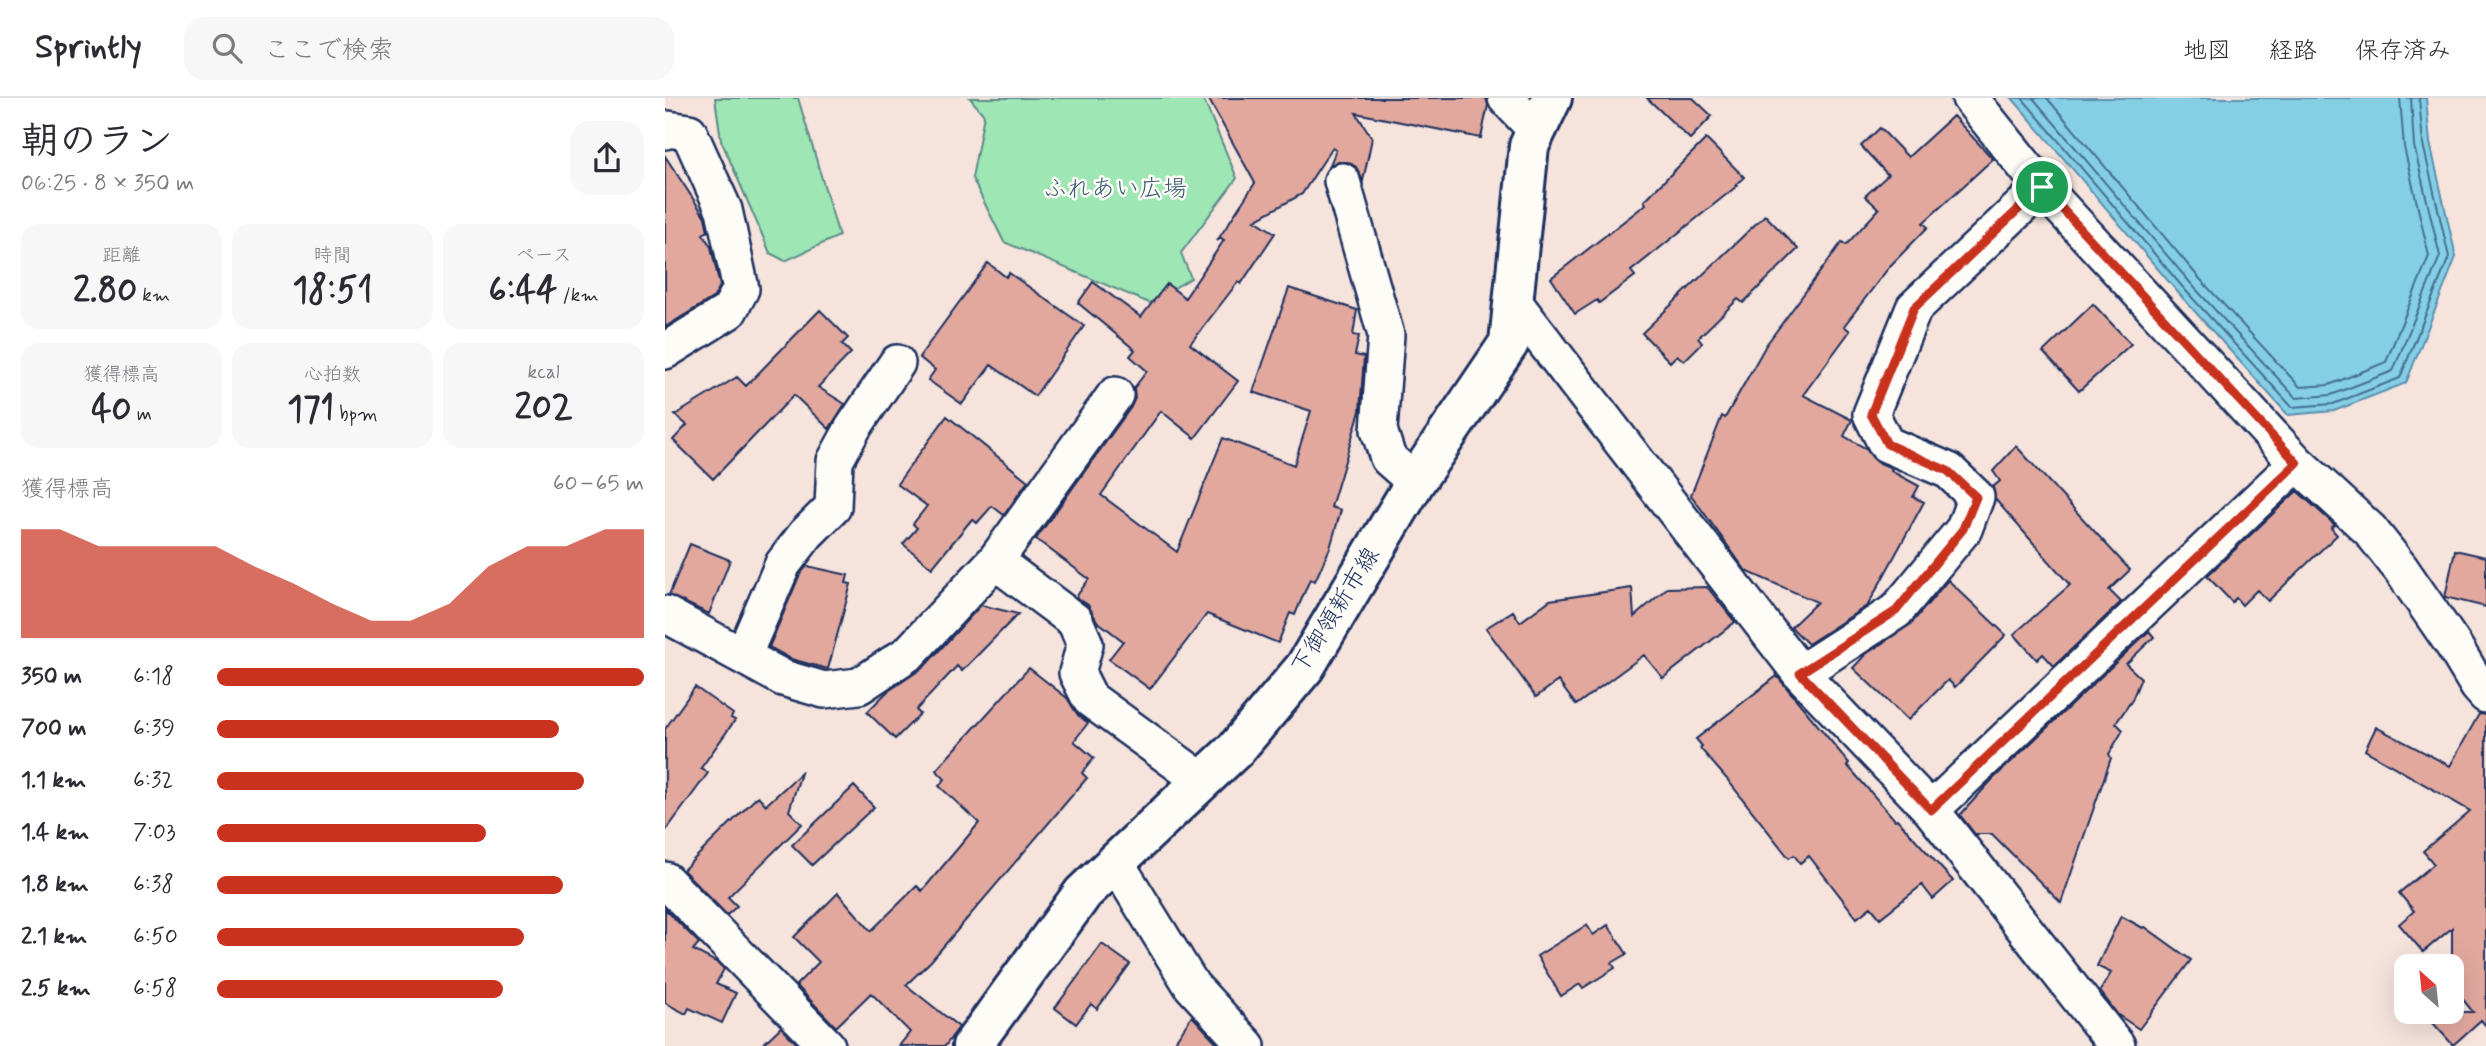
<!DOCTYPE html>
<html lang="ja">
<meta charset="utf-8">
<style>
:root{--surface:#fff;--page:#f7f7f7;--text:#2b2b33;--muted:#7c7c81;--line:#e1e1e2;--accent:#c8321e}
body{margin:0;font-family:Mynerve,"Klee One",sans-serif;background:var(--page);color:var(--text);height:100vh;display:flex;flex-direction:column;font-size:26px;white-space:nowrap}
*{box-sizing:border-box;margin:0}
p{font-size:23px;color:var(--muted)}
.icon{flex:none;width:38px;height:38px;fill:none;stroke:currentColor;stroke-width:2;stroke-linecap:round;stroke-linejoin:round}
.map{position:relative;flex:1;overflow:hidden}
.drawer{display:flex;flex-direction:column;background:var(--surface);width:665px}
.drawer>*{flex:none}
.needle{width:46px;rotate:333deg}
.buttons{position:absolute;left:1729px;top:856px;display:grid;gap:14px}
.buttons a{display:grid;place-items:center;width:70px;height:70px;border-radius:14px;background:var(--surface);box-shadow:0 7px 28px #0002;font-size:35px}
.pin{position:absolute;display:grid;place-items:center;width:60px;height:60px;color:#fff;margin:-30px;border:4px solid #fff;border-radius:50%;box-shadow:0 2px 7px #0007}
.round{display:grid;place-items:center;flex:none;width:74px;height:74px;border-radius:21px;background:var(--page)}
.headline{display:flex;align-items:center;justify-content:space-between;height:119px;padding:0 21px}
h1{font-size:38px;font-weight:700;line-height:52px}
.figures{display:grid;grid-template-columns:repeat(3,1fr);gap:10px;height:119px;padding:7px 21px}
.figures div{display:grid;align-content:center;border-radius:18px;background:var(--page);text-align:center}
.figures b{font-size:35px;font-weight:700}
.figures small{font-size:19px;font-weight:400}
.figures p{font-size:19px}
.chart{height:196px;padding:14px 21px}
.chart p{display:flex;justify-content:space-between}
.chart svg{width:100%;height:126px;margin-top:7px;fill:var(--accent);opacity:.7}
ul{padding:0 21px;list-style:none;font-size:23px}
li{display:grid;grid-template-columns:112px 84px 1fr;align-items:center;height:52px}
li i{height:18px;border-radius:9px;background:var(--accent)}
header{display:flex;align-items:center;gap:42px;box-sizing:border-box;height:98px;padding:0 35px;background:var(--surface);border-bottom:2px solid var(--line)}
header strong{font-size:33px}
nav{display:flex;gap:38px;margin-inline-start:auto;font-size:24px}
.search{width:490px;height:63px;background:var(--page);display:flex;align-items:center;gap:18px;box-sizing:border-box;padding:0 24px;border-radius:21px;color:var(--muted);font-size:26px}
main{display:flex;flex:1;min-height:0}
.map>svg:first-child{display:block}
.green{fill:#9ee7b5;stroke:#5c8b8a;stroke-width:2}
.water{fill:#85cfe5;stroke:#5b8faf;stroke-width:2}
.lines{fill:none;stroke-linecap:round;stroke-linejoin:round}
.shore{stroke:#456f94;stroke-width:2}
.building{fill:#e2a89e;stroke:#1b2f5e;stroke-width:2}
.street-casing{stroke:#1b2f5e;stroke-width:40}
.secondary-casing{stroke:#1b2f5e;stroke-width:44}
.street{stroke:#fdfcf7;stroke-width:35}
.secondary{stroke:#fdfcf7;stroke-width:38}
.route-casing{stroke:#fff;stroke-width:14}
.route{stroke:#c8321e;stroke-width:9}
.labels{text-anchor:middle;dominant-baseline:central;stroke-width:5;stroke-linejoin:round;paint-order:stroke}
.park-label{font-size:24px;fill:#3c5d74;stroke:#fdfcf7}
.street-label{font-size:24px;fill:#1b2f5e;stroke:#fdfcf7}
</style>
<header>
<strong>Sprintly</strong>
<div class="search"><svg class="icon" aria-label="search" viewBox="0 0 24 24"><circle cx="10" cy="10" r="6"/><path d="M15 15l6 6"/></svg>ここで検索</div>
<nav><a>地図</a><a>経路</a><a>保存済み</a></nav>
</header>
<main>
<section class="drawer">
<div class="headline"><div><h1>朝のラン</h1><p>06:25 · 8 × 350 m</p></div><a class="round"><svg class="icon" aria-label="share" viewBox="0 0 24 24"><path d="M12 15V3M7 8l5-5 5 5M5 13v7h14v-7"/></svg></a></div>
<div class="figures">
<div><p>距離</p><b>2.80<small> km</small></b></div>
<div><p>時間</p><b>18:51</b></div>
<div><p>ペース</p><b>6:44<small> /km</small></b></div>
</div>
<div class="figures">
<div><p>獲得標高</p><b>40<small> m</small></b></div>
<div><p>心拍数</p><b>171<small> bpm</small></b></div>
<div><p>kcal</p><b>202</b></div>
</div>
<div class="chart"><p><span>獲得標高</span>60–65 m</p>
<svg viewBox="0 0 160 44" preserveAspectRatio="none"><path d="M0 44V6L10 6L20 12L30 12L40 12L50 12L60 19L70 25L80 32L90 38L100 38L110 32L120 19L130 12L140 12L150 6L160 6V44z"/></svg>
</div>
<ul>
<li><b>350 m</b>6:18<i style="width:100%"></i></li>
<li><b>700 m</b>6:39<i style="width:80%"></i></li>
<li><b>1.1 km</b>6:32<i style="width:86%"></i></li>
<li><b>1.4 km</b>7:03<i style="width:63%"></i></li>
<li><b>1.8 km</b>6:38<i style="width:81%"></i></li>
<li><b>2.1 km</b>6:50<i style="width:72%"></i></li>
<li><b>2.5 km</b>6:58<i style="width:67%"></i></li>
</ul>
</section>
<div class="map">
<svg width="1821" height="948" viewBox="0 0 1821 948">
<rect width="100%" height="100%" fill="#f5e3dc"/>
<filter id="ink" filterUnits="userSpaceOnUse"><feTurbulence type="fractalNoise" baseFrequency=".0143" numOctaves="2"/><feDisplacementMap in="SourceGraphic" scale="14" xChannelSelector="R" yChannelSelector="G"/><feConvolveMatrix kernelMatrix="1 2 1 2 8 2 1 2 1" color-interpolation-filters="sRGB"/></filter>
<g filter="url(#ink)">
<path class="green" d="M 50,0 L 133,0 L 174,138 L 120,163 L 105,155 L 56,42 Z
M 305,0 L 538,0 L 572,80 L 516,155 L 526,180 L 484,205 L 339,144 L 307,80 L 319,17 Z"/>
<path class="water" d="M 1347,0 L 1761,0 L 1765,45 L 1791,159 L 1741,285 L 1669,313 L 1623,317 L 1516,198 Z"/>
<g class="lines">
<path class="shore" d="M 1357,0 L 1521,193 L 1627,309 L 1668,306 L 1735,280 L 1784,159 L 1758,46 L 1754,0
M 1368,0 L 1528,188 L 1631,300 L 1666,297 L 1728,273 L 1775,158 L 1749,48 L 1746,0
M 1382,0 L 1535,181 L 1635,289 L 1664,287 L 1721,264 L 1764,158 L 1739,49 L 1735,0"/>
</g>
<path class="building" d="M 543,0 L 821,0 L 823,7 L 816,40 L 691,15 L 707,40 L 698,83 L 691,69 L 683,64 L 672,64 L 665,67 L 671,52 L 667,50 L 637,96 L 590,122 L 610,135 L 576,186 L 573,184 L 525,246 L 573,283 L 530,340 L 496,313 L 436,397 L 512,454 L 558,340 L 629,367 L 646,313 L 588,294 L 624,190 L 692,212 L 688,237 L 694,238 L 690,257 L 699,259 L 695,313 L 666,409 L 676,412 L 665,450 L 650,483 L 645,481 L 630,517 L 625,515 L 613,545 L 542,516 L 485,591 L 444,561 L 458,543 L 432,523 L 423,507 L 411,499 L 424,481 L 371,441 L 466,309 L 470,300 L 469,290 L 482,273 L 465,258 L 470,252 L 413,205 L 428,184 L 476,219 L 502,186 L 520,200 L 559,142 L 556,140 L 552,143 L 590,85 Z
M 982,0 L 1028,0 L 1047,18 L 1025,41 Z
M 1288,18 L 1328,61 L 1258,125 L 1263,129 L 1225,168 L 1179,228 L 1185,233 L 1138,297 L 1187,322 L 1179,338 L 1200,350 L 1212,364 L 1227,370 L 1226,373 L 1254,388 L 1248,399 L 1259,404 L 1203,507 L 1143,546 L 1126,529 L 1152,504 L 1081,473 L 1026,397 L 1057,318 L 1060,320 L 1101,247 L 1177,144 L 1181,147 L 1214,111 L 1200,98 L 1223,77 L 1196,48 L 1215,30 L 1243,59 Z
M 1041,41 L 1079,79 L 1071,87 L 1072,88 L 966,173 L 970,178 L 934,205 L 932,202 L 910,216 L 886,180 L 981,106 L 979,103 Z
M 0,58 L 40,119 L 43,133 L 38,136 L 46,149 L 55,188 L 49,199 L 0,229 Z
M 1100,117 L 1133,151 L 1078,205 L 1073,201 L 1033,240 L 1037,245 L 1019,263 L 1012,257 L 1005,264 L 977,235 Z
M 323,165 L 341,179 L 344,175 L 419,228 L 370,298 L 326,267 L 297,306 L 263,282 L 270,272 L 254,259 Z
M 1428,206 L 1466,246 L 1414,293 L 1378,254 Z
M 155,212 L 183,240 L 177,246 L 186,255 L 153,289 L 180,306 L 164,331 L 129,297 L 48,381 L 8,342 L 22,327 L 10,317 L 72,279 L 81,288 Z
M 282,318 L 363,383 L 339,417 L 327,408 L 312,425 L 307,421 L 267,470 L 238,446 L 252,430 L 248,426 L 262,408 L 232,386 Z
M 1351,348 L 1465,472 L 1444,492 L 1456,504 L 1389,568 L 1378,556 L 1372,562 L 1349,536 L 1405,487 L 1330,401 L 1328,389 L 1335,383 L 1328,373 Z
M 1632,393 L 1670,427 L 1666,430 L 1672,437 L 1603,503 L 1592,492 L 1577,507 L 1571,500 L 1567,504 L 1542,478 Z
M 25,446 L 65,462 L 44,516 L 4,497 Z
M 1790,452 L 1821,459 L 1821,509 L 1780,499 Z
M 142,468 L 183,477 L 181,485 L 186,486 L 163,571 L 126,561 L 104,549 L 135,476 Z
M 1283,482 L 1341,537 L 1290,589 L 1283,582 L 1243,622 L 1188,570 L 1201,556 L 1246,526 Z
M 1042,489 L 1070,524 L 998,580 L 979,557 L 911,607 L 893,583 L 871,599 L 821,530 L 848,513 L 855,524 L 885,502 L 967,490 L 969,519 L 1002,490 Z
M 316,507 L 353,516 L 297,573 L 292,568 L 251,612 L 255,616 L 230,641 L 202,614 L 222,594 L 259,569 Z
M 1484,533 L 1489,539 L 1461,566 L 1476,580 L 1467,602 L 1451,625 L 1458,632 L 1444,656 L 1446,660 L 1396,805 L 1327,736 L 1310,736 L 1295,717 L 1327,682 Z
M 364,570 L 402,600 L 413,617 L 423,625 L 409,643 L 429,660 L 417,675 L 422,680 L 266,863 L 241,887 L 294,929 L 280,948 L 234,948 L 245,934 L 206,895 L 171,929 L 131,887 L 154,864 L 129,839 L 173,795 L 206,833 L 252,788 L 257,793 L 314,725 L 274,688 L 280,681 L 271,672 Z
M 1112,578 L 1184,665 L 1182,667 L 1230,722 L 1232,721 L 1288,783 L 1268,801 L 1257,787 L 1215,820 L 1206,809 L 1192,820 L 1144,758 L 1135,765 L 1129,757 L 1124,760 L 1061,680 L 1035,650 L 1037,648 L 1031,641 Z
M 30,589 L 68,616 L 66,620 L 70,622 L 36,670 L 43,675 L 0,734 L 0,631 Z
M 1814,616 L 1821,617 L 1821,928 L 1816,922 L 1788,947 L 1758,914 L 1808,914 L 1787,888 L 1787,830 L 1758,854 L 1734,826 L 1749,813 L 1734,795 L 1769,766 L 1758,753 L 1805,713 L 1700,652 L 1711,629 L 1785,668 Z
M 136,675 L 124,713 L 137,726 L 63,799 L 72,808 L 62,817 L 18,772 L 93,698 L 101,707 Z
M 189,688 L 209,709 L 147,767 L 127,747 Z
M 0,811 L 34,845 L 28,852 L 53,865 L 59,871 L 51,886 L 71,895 L 57,925 L 24,910 L 21,916 L 0,905 Z
M 1456,818 L 1478,830 L 1480,829 L 1526,862 L 1474,931 L 1453,917 L 1435,893 L 1446,875 L 1432,868 Z
M 922,827 L 928,837 L 943,827 L 962,856 L 947,865 L 950,870 L 918,890 L 915,886 L 896,898 L 872,858 Z
M 437,846 L 465,866 L 432,911 L 426,906 L 411,926 L 390,910 Z
M 527,918 L 552,945 L 550,948 L 507,948 Z
M 116,929 L 134,948 L 96,948 Z"/>
<g class="lines">
<g class="street-casing">
<path id="street" d="M 841,0 L 872,33
M 1305,0 L 1377,89 L 1632,365 L 1705,432 L 1736,471 L 1789,548 L 1813,588 L 1821,597
M 0,33 L 3,31 L 24,34 L 59,112 L 76,191 L 64,213 L 0,253
M 677,83 L 721,237 L 714,332 L 723,360 L 750,384
M 848,203 L 1135,575 L 1266,712 L 1452,948
M 330,463 L 410,523 L 420,546 L 412,575 L 425,601 L 536,682
M 0,516 L 118,580 L 159,592 L 194,588 L 244,555 L 330,463 L 450,297
M 78,558 L 118,466 L 141,436 L 168,409 L 170,363 L 188,330 L 232,265
M 1135,575 L 1231,513 L 1299,431 L 1311,399 L 1284,373 L 1221,346 L 1206,316 L 1249,210 L 1377,89
M 1266,712 L 1632,365
M 451,765 L 527,888 L 582,948
M 0,782 L 162,948"/>
</g>
<g class="secondary-casing">
<path id="secondary" d="M 307,948 L 418,795 L 571,651 L 640,569 L 750,384 L 844,245 L 864,48 L 887,0"/>
</g>
<use href="#street" class="street"/>
<use href="#secondary" class="secondary"/>
</g>
</g>
<g class="lines" filter="url(#ink)">
<g class="route-casing">
<path id="route" d="M 1377,89 L 1632,365 L 1266,712 L 1135,575 L 1231,513 L 1298,431 L 1311,399 L 1283,373 L 1222,346 L 1206,316 L 1249,210 Z"/>
</g>
<use href="#route" class="route"/>
</g>
<g class="labels">
<g class="park-label">
<text x="450" y="91">ふれあい広場</text>
</g>
<g class="street-label">
<text transform="translate(671 513) rotate(-58)">下御領新市線</text>
</g>
</g>
</svg>
<div class="buttons">
<a><svg class="needle" viewBox="-14 -14 28 28"><path d="M0-13l5 13h-10z" fill="#e53935"/><path d="M0 13l5-13h-10z" fill="#7c7c81"/></svg></a>
</div>
<div class="pin" style="left:1377px;top:89px;background:#1e9e55"><svg class="icon" aria-label="arrive" viewBox="0 0 24 24"><path d="M6 21V4h12l-3 4 3 4H6"/></svg></div>
</div>
</main>
